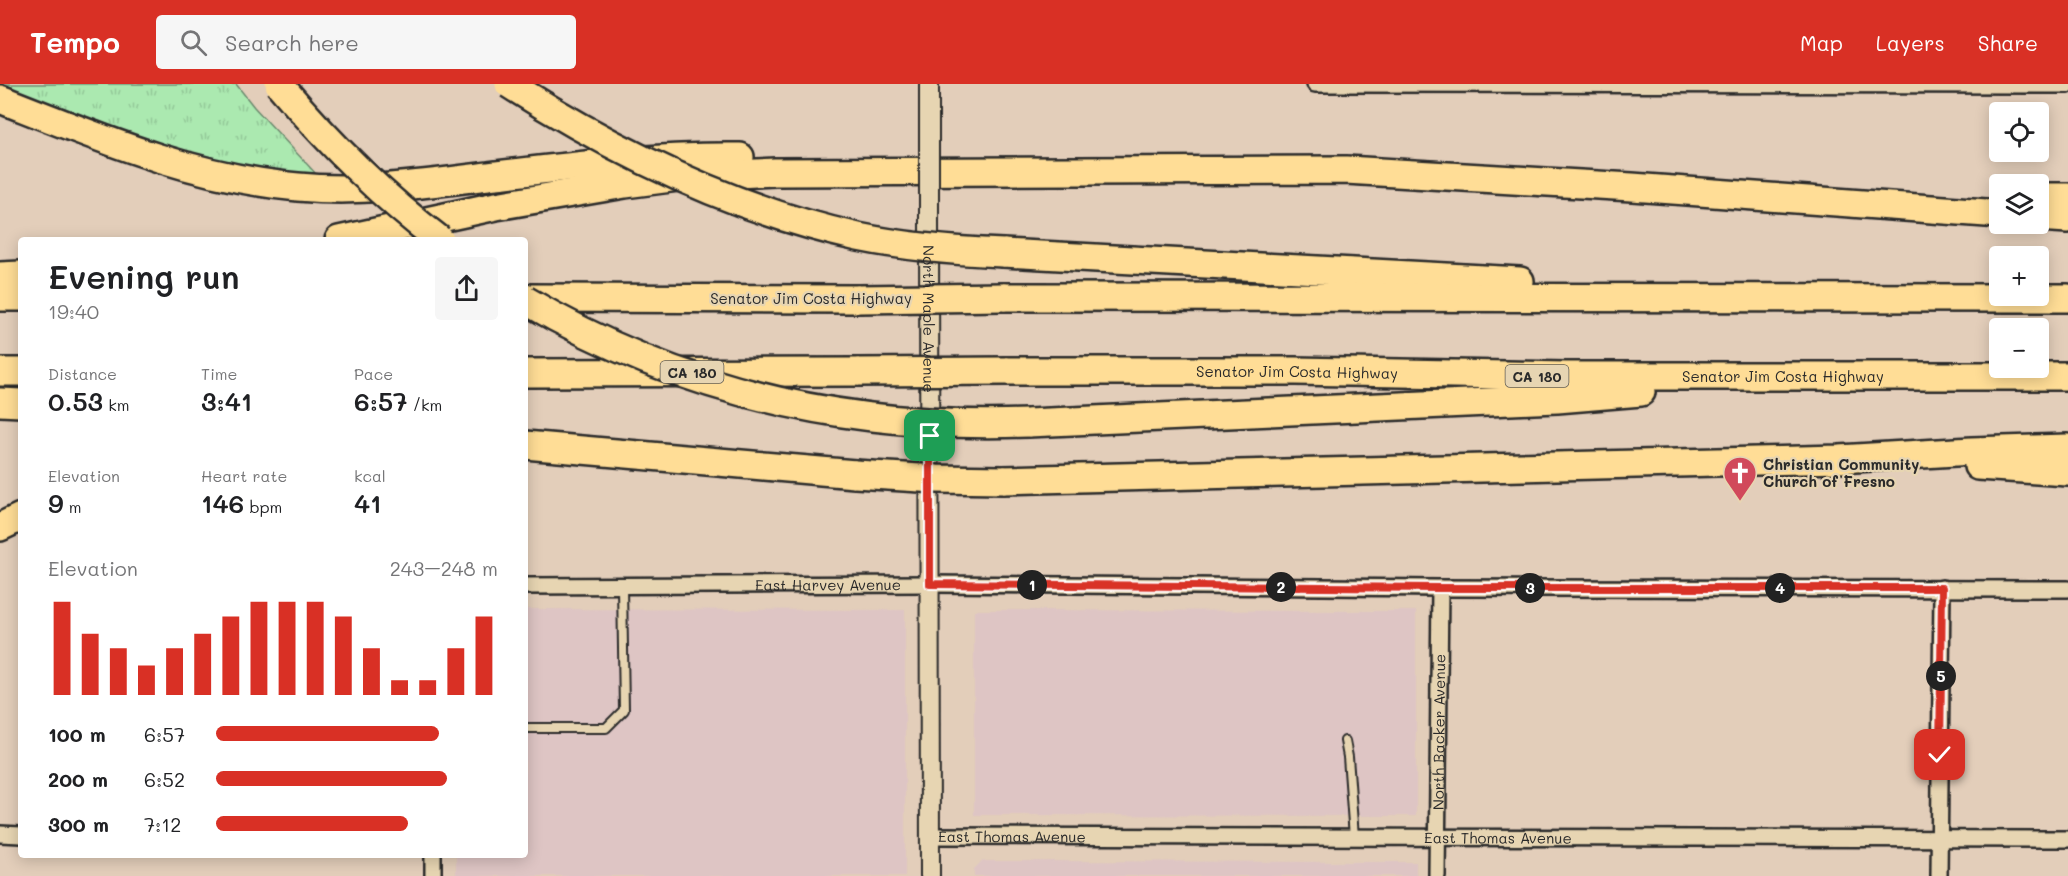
<!DOCTYPE html>
<meta charset="utf-8">
<style>
:root{--surface:#fff;--page:#f6f6f6;--text:#202124;--muted:#757577;--accent:#d93025}
body{margin:0;font-family:Mali,sans-serif;background:var(--page);color:var(--text);height:100vh;display:flex;flex-direction:column;font-size:22px;white-space:nowrap}
*{box-sizing:border-box;margin:0}
p{font-size:20px;color:var(--muted)}
.icon{flex:none;width:33px;height:33px;fill:none;stroke:currentColor;stroke-width:2;stroke-linecap:round;stroke-linejoin:round}
.map{position:relative;flex:1;overflow:hidden}
.sheet{position:absolute;left:18px;top:153px;width:510px;height:621px;display:flex;flex-direction:column;background:var(--surface);border-radius:6px;box-shadow:0 3px 15px #0003}
.sheet>*{flex:none}
.fabs{position:absolute;left:1989px;top:18px;display:grid;gap:12px}
.fabs a{display:grid;place-items:center;width:60px;height:60px;border-radius:6px;background:var(--surface);box-shadow:0 3px 15px #0003;font-size:30px}
.pin{position:absolute;display:grid;place-items:center;width:51px;height:51px;color:#fff;margin:-26px;border-radius:12px;box-shadow:0 3px 9px #0006}
.km{position:absolute;width:30px;height:30px;margin:-15px;border-radius:50%;background:#222;color:#fff;font-size:16px;line-height:30px;text-align:center}
.round{display:grid;place-items:center;flex:none;width:63px;height:63px;border-radius:6px;background:var(--page)}
.summary{display:flex;align-items:center;justify-content:space-between;height:102px;padding:0 30px}
h1{font-size:33px;font-weight:600;line-height:45px}
.figures{display:grid;grid-template-columns:repeat(3,1fr);gap:9px;height:102px;padding:6px 30px}
.figures div{display:grid;align-content:center}
.figures b{font-size:26px;font-weight:600}
.figures small{font-size:16px;font-weight:400}
.figures p{font-size:16px}
.chart{height:168px;padding:12px 30px}
.chart p{display:flex;justify-content:space-between}
.chart svg{width:100%;height:108px;margin-top:6px;stroke:var(--accent);stroke-width:6}
ul{padding:0 30px;list-style:none;font-size:20px}
li{display:grid;grid-template-columns:96px 72px 1fr;align-items:center;height:45px}
li i{height:15px;border-radius:8px;background:var(--accent)}
header{display:flex;align-items:center;gap:36px;box-sizing:border-box;height:84px;padding:0 30px;background:var(--accent);color:#fff}
header strong{font-size:28px}
nav{display:flex;gap:33px;margin-inline-start:auto;font-size:21px}
.search{width:420px;height:54px;background:var(--page);display:flex;align-items:center;gap:15px;box-sizing:border-box;padding:0 21px;border-radius:6px;color:var(--muted);font-size:22px}
.map>svg:first-child{display:block}
.built{fill:#dec5c4}
.grass{fill:url(#grass-tufts);stroke:#6b8a6e;stroke-width:1.5}
.lines{fill:none;stroke-linecap:round;stroke-linejoin:round}
.service-casing{stroke:#2b2b2b;stroke-width:12}
.minor-casing{stroke:#2b2b2b;stroke-width:20}
.tertiary-casing{stroke:#2b2b2b;stroke-width:22}
.motorway-casing{stroke:#2b2b2b;stroke-width:32}
.service{stroke:#e7d5b2;stroke-width:8}
.minor{stroke:#e7d5b2;stroke-width:15}
.tertiary{stroke:#e7d5b2;stroke-width:18}
.motorway{stroke:#ffdd96;stroke-width:27}
.tertiary-bridge-casing{stroke:#2b2b2b;stroke-width:22;stroke-linecap:butt}
.motorway-bridge-casing{stroke:#2b2b2b;stroke-width:32;stroke-linecap:butt}
.tertiary-bridge{stroke:#e7d5b2;stroke-width:18}
.motorway-bridge{stroke:#ffdd96;stroke-width:27}
.route-casing{stroke:#fff;stroke-width:12}
.route{stroke:#d93025;stroke-width:8}
.labels{text-anchor:middle;dominant-baseline:central;stroke-width:4.5;stroke-linejoin:round;paint-order:stroke}
.shield{fill:#e7d5b2;stroke:#635e54;stroke-width:1.5}
.shield-label{font-size:14px;font-weight:bold;fill:#2b2b2b}
.street-label{font-size:15px;fill:#2b2b2b;stroke:#e7d5b2}
.poi-label{font-size:15px;font-weight:bold;fill:#2b2b2b;stroke:#e7d5b2;text-anchor:start}
</style>
<header>
<strong>Tempo</strong>
<div class="search"><svg class="icon" aria-label="search" viewBox="0 0 24 24"><circle cx="10" cy="10" r="6"/><path d="M15 15l6 6"/></svg>Search here</div>
<nav><a>Map</a><a>Layers</a><a>Share</a></nav>
</header>
<div class="map">
<svg width="2068" height="792" viewBox="0 0 2068 792">
<defs>
<pattern id="grass-tufts" width="24" height="20" patternUnits="userSpaceOnUse" patternTransform="scale(1.5)"><rect width="24" height="20" fill="#abe9b0"/><path d="M3 7l-1-3M5 7V3M7 7l1-3M15 17l-1-3M17 17v-4M19 17l1-3" fill="none" stroke="#93c898"/></pattern>
</defs>
<rect width="100%" height="100%" fill="#e3ceba"/>
<filter id="ink" filterUnits="userSpaceOnUse"><feTurbulence type="fractalNoise" baseFrequency=".0167" numOctaves="2"/><feDisplacementMap in="SourceGraphic" scale="12" xChannelSelector="R" yChannelSelector="G"/><feConvolveMatrix kernelMatrix="1 2 1 2 8 2 1 2 1" color-interpolation-filters="sRGB"/></filter>
<g filter="url(#ink)">
<path class="built" d="M 525,525 L 905,526 L 905,792 L 456,792 L 456,771 L 525,771 Z
M 974,526 L 1416,527 L 1416,732 L 974,731 Z
M 982,777 L 1416,778 L 1416,792 L 974,792 L 974,785 Z"/>
<path class="grass" d="M 1,0 L 236,0 L 254,23 L 318,92 C 275,88 219,79 178,67 C 118,49 59,23 1,0 Z"/>
<g class="lines">
<g class="service-casing">
<path id="service" d="M 525,644 L 606,644 L 624,626 L 622,502
M 1345,657 L 1348,673 L 1354,753"/>
</g>
<g class="minor-casing">
<g id="minor">
<path d="M 1315,0 L 2068,1"/>
<path id="s1" d="M 525,502 L 930,500 L 1440,504 L 2068,505"/>
<path d="M 0,750 L 21,751"/>
<path id="s2" d="M 930,752 L 2068,755"/>
<path d="M 433,792 L 433,771"/>
<path id="s3" d="M 1437,792 L 1440,504"/>
<path d="M 1939,792 L 1942,504"/>
</g>
</g>
<g class="tertiary-casing">
<g id="tertiary">
<path d="M 929,0 L 929,47"/>
<path id="s4" d="M 929,131 L 930,792"/>
</g>
</g>
<g class="motorway-casing">
<g id="motorway">
<path d="M 0,15 C 97,53 193,94 298,103 C 361,109 425,100 488,92 C 572,82 655,72 740,73"/>
<path d="M 2038,113 L 2068,113"/>
<path d="M 2038,133 L 2068,135"/>
<path d="M 339,156 L 496,122 L 625,100 L 679,93 L 775,88 L 1346,86 L 1632,103 L 2000,130"/>
<path d="M 1003,169 L 1520,197"/>
<path d="M 0,192 L 21,191"/>
<path d="M 0,213 L 21,213"/>
<path d="M 1003,213 L 2068,214"/>
<path d="M 525,214 L 859,215"/>
<path id="s5" d="M 1006,287 L 1295,287 L 1566,292 L 2068,292"/>
<path d="M 0,288 L 21,288"/>
<path d="M 525,289 L 859,288"/>
<path d="M 0,318 L 21,319"/>
<path d="M 1028,339 L 1557,315 L 1641,308"/>
<path d="M 525,361 L 855,390"/>
<path d="M 1978,382 L 2068,388"/>
<path d="M 1003,396 L 1839,375 L 1972,367 L 2068,364"/>
<path d="M 0,443 L 21,433"/>
</g>
</g>
<use href="#service" class="service"/>
<use href="#minor" class="minor"/>
<use href="#tertiary" class="tertiary"/>
<use href="#motorway" class="motorway"/>
<g class="tertiary-bridge-casing">
<path id="tertiary-bridge" d="M 929,47 L 929,131"/>
</g>
<g class="motorway-bridge-casing">
<path id="motorway-bridge" d="M 279,0 C 328,58 380,111 440,156
M 509,0 C 617,69 732,125 858,153 C 906,163 955,167 1003,169
M 859,215 L 1003,213
M 525,216 C 681,308 848,346 1028,339
M 859,288 L 1006,287
M 855,390 L 937,395 L 1003,396"/>
</g>
<use href="#tertiary-bridge" class="tertiary-bridge"/>
<use href="#motorway-bridge" class="motorway-bridge"/>
</g>
</g>
<g class="lines" filter="url(#ink)">
<g class="route-casing">
<path id="route" d="M 930,352 L 930,500 L 1440,504 L 1942,504 L 1940,671"/>
</g>
<use href="#route" class="route"/>
</g>
<defs>
<g id="church-pin" transform="scale(1.725)"><path d="M0 17L-7.5 6A9.5 9.5 0 1 1 7.5 6Z" fill="#d1495b" stroke="#e7d5b2"/><path d="M-1.2-6h2.4v3.5h3.3v2.4h-3.3V6h-2.4V-.1h-3.3v-2.4h3.3Z" fill="#fff"/></g>
</defs>
<g fill-rule="evenodd">
<use href="#church-pin" x="1740" y="389"/>
</g>
<g class="labels">
<g class="shield">
<rect x="660.5" y="277" width="63" height="22" rx="4.5"/>
<rect x="1505.5" y="281" width="63" height="22" rx="4.5"/>
</g>
<g class="shield-label">
<text x="692" y="288">CA 180</text>
<text x="1537" y="292">CA 180</text>
</g>
<g class="street-label">
<text x="811" y="214">Senator Jim Costa Highway</text>
<text stroke="none"><textPath href="#s4" startOffset="104">North Maple Avenue</textPath></text>
<text stroke="none"><textPath href="#s5" startOffset="291">Senator Jim Costa Highway</textPath></text>
<text stroke="none"><textPath href="#s5" startOffset="777">Senator Jim Costa Highway</textPath></text>
<text stroke="none"><textPath href="#s1" startOffset="303">East Harvey Avenue</textPath></text>
<text stroke="none"><textPath href="#s3" startOffset="144">North Backer Avenue</textPath></text>
<text stroke="none"><textPath href="#s2" startOffset="82">East Thomas Avenue</textPath></text>
<text stroke="none"><textPath href="#s2" startOffset="568">East Thomas Avenue</textPath></text>
</g>
<g class="poi-label">
<text x="1763" y="380">Christian Community<tspan x="1763" dy="17">Church of Fresno</tspan></text>
</g>
</g>
</svg>
<div class="fabs">
<a><svg class="icon" aria-label="locate" viewBox="0 0 24 24"><circle cx="12" cy="12" r="6"/><path d="M12 2v4M12 18v4M2 12h4M18 12h4"/></svg></a>
<a><svg class="icon" aria-label="layers" viewBox="0 0 24 24"><path d="M12 4l9 5-9 5-9-5zM3 14l9 5 9-5"/></svg></a>
<a>+</a>
<a>−</a>
</div>
<div class="pin" style="left:930px;top:352px;background:#1e9e55"><svg class="icon" aria-label="arrive" viewBox="0 0 24 24"><path d="M6 21V4h12l-3 4 3 4H6"/></svg></div>
<div class="pin" style="left:1940px;top:671px;background:#d93025"><svg class="icon" aria-label="check" viewBox="0 0 24 24"><path d="M5 12l5 5 9-10"/></svg></div>
<b class="km" style="left:1032px;top:501px">1</b>
<b class="km" style="left:1281px;top:503px">2</b>
<b class="km" style="left:1530px;top:504px">3</b>
<b class="km" style="left:1780px;top:504px">4</b>
<b class="km" style="left:1941px;top:592px">5</b>
<section class="sheet">
<div class="summary"><div><h1>Evening run</h1><p>19:40</p></div><a class="round"><svg class="icon" aria-label="share" viewBox="0 0 24 24"><path d="M12 15V3M7 8l5-5 5 5M5 13v7h14v-7"/></svg></a></div>
<div class="figures">
<div><p>Distance</p><b>0.53<small> km</small></b></div>
<div><p>Time</p><b>3:41</b></div>
<div><p>Pace</p><b>6:57<small> /km</small></b></div>
</div>
<div class="figures">
<div><p>Elevation</p><b>9<small> m</small></b></div>
<div><p>Heart rate</p><b>146<small> bpm</small></b></div>
<div><p>kcal</p><b>41</b></div>
</div>
<div class="chart"><p><span>Elevation</span>243–248 m</p>
<svg viewBox="0 0 160 44" preserveAspectRatio="none"><path d="M5 44V6M15 44V19M25 44V25M35 44V32M45 44V25M55 44V19M65 44V12M75 44V6M85 44V6M95 44V6M105 44V12M115 44V25M125 44V38M135 44V38M145 44V25M155 44V12"/></svg>
</div>
<ul>
<li><b>100 m</b>6:57<i style="width:79%"></i></li>
<li><b>200 m</b>6:52<i style="width:82%"></i></li>
<li><b>300 m</b>7:12<i style="width:68%"></i></li>
</ul>
</section>
</div>
